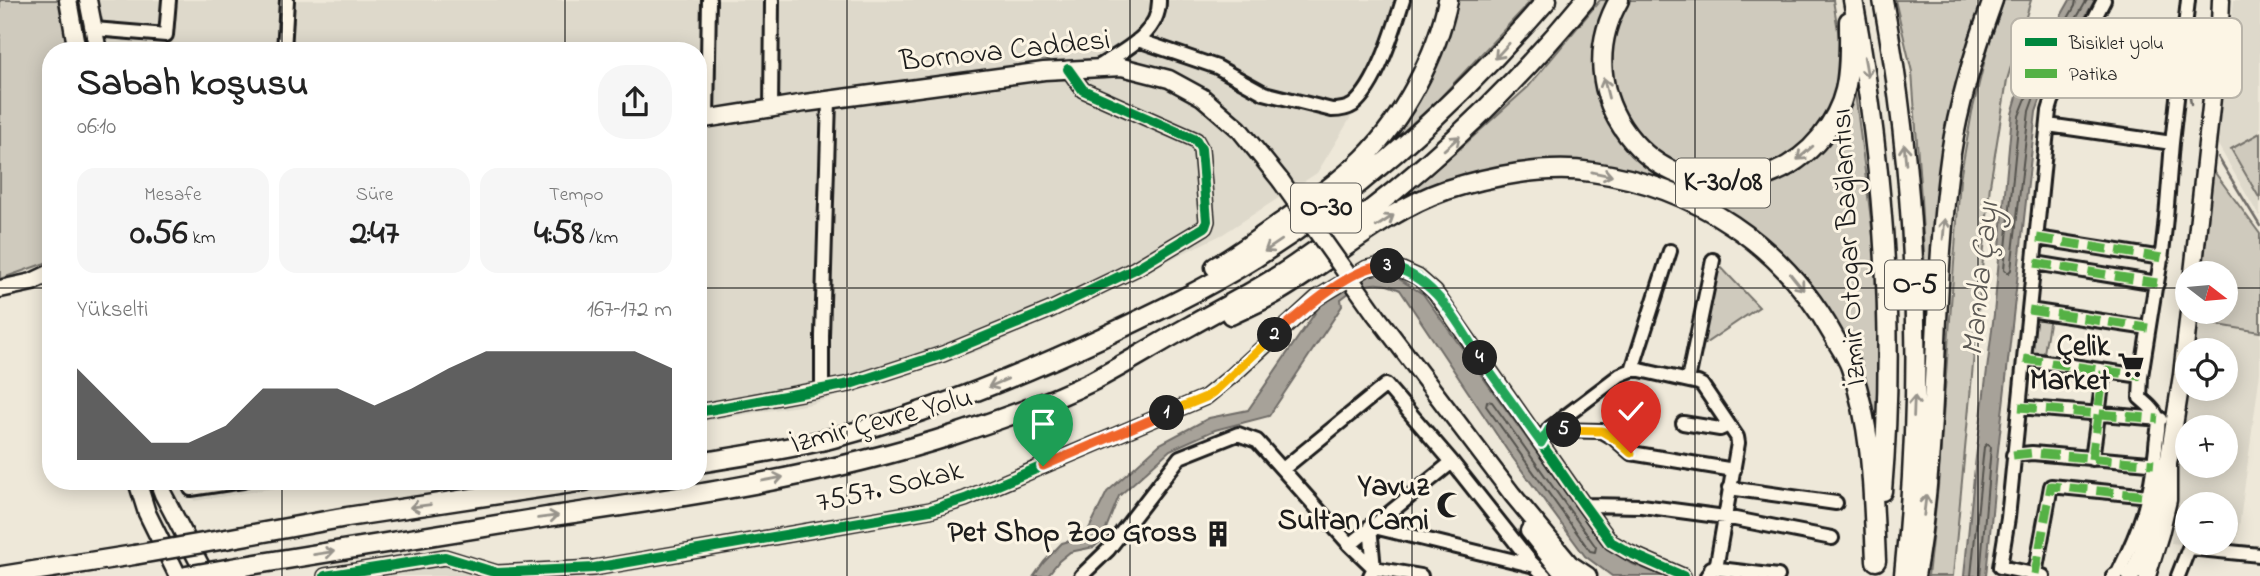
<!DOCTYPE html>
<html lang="tr">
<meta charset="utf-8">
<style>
:root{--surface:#fff;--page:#f6f6f6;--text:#222;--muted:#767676;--accent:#1c1c1c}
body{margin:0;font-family:"Indie Flower",sans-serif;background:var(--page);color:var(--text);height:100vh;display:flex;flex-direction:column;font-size:26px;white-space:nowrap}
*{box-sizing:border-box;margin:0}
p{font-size:23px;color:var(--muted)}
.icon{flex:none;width:38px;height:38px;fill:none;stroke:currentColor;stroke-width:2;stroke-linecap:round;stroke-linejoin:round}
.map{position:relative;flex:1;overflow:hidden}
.side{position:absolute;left:42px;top:42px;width:665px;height:448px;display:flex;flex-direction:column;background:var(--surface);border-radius:28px;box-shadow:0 4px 18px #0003}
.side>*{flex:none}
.needle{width:46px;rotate:106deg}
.controls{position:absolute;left:2175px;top:261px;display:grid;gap:14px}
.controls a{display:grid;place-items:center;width:63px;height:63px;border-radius:50%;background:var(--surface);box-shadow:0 4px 18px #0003;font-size:35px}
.pin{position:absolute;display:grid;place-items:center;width:60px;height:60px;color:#fff;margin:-72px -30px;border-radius:50% 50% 50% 0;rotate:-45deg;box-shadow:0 0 7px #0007}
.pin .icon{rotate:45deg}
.km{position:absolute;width:35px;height:35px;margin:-18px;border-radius:50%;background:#222;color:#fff;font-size:19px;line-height:35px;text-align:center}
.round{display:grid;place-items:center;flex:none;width:74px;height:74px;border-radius:28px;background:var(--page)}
.summary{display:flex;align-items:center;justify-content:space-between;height:119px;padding:0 35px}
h1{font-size:38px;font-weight:800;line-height:52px}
.figures{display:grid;grid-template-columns:repeat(3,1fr);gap:10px;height:119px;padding:7px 35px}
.figures div{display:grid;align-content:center;border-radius:18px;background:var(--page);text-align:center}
.figures b{font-size:35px;font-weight:800}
.figures small{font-size:19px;font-weight:400}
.figures p{font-size:19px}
.chart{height:196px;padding:14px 35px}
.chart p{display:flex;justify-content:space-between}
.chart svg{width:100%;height:126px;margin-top:7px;fill:var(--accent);opacity:.7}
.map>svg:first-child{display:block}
.built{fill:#ded9cb;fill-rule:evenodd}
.green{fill:#cfcabd;stroke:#76736c;stroke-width:2}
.water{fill:#a7a299;stroke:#6f6c67;stroke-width:2}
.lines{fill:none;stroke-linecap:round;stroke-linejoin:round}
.shore{stroke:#54524e;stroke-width:2}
.stream{stroke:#6f6c67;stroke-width:2.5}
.minor-casing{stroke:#1c1c1c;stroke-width:18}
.major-casing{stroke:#1c1c1c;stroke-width:21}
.highway-casing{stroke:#1c1c1c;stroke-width:23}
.minor{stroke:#fcf5e5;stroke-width:12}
.major{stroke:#fcf5e5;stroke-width:16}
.highway{stroke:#fcf5e5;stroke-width:18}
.major-bridge-casing{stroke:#1c1c1c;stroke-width:21;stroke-linecap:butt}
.highway-bridge-casing{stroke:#1c1c1c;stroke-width:23;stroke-linecap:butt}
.major-bridge{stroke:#fcf5e5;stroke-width:16}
.highway-bridge{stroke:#fcf5e5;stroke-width:18}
.quiet{stroke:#55b145;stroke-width:9;stroke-dasharray:18 9;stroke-linecap:butt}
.cycleway-casing{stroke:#fcf5e5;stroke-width:15}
.cycleway{stroke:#00873e;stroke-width:10}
.oneway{stroke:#97938b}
.split-1-casing{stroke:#fff;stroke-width:14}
.split-2-casing{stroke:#fff;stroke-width:14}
.split-3-casing{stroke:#fff;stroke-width:14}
.split-4-casing{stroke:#fff;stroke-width:14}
.split-5-casing{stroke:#fff;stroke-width:14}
.split-6-casing{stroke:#fff;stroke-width:14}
.split-1{stroke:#f0652b;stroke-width:9}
.split-2{stroke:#f5b400;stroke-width:9}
.split-3{stroke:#f0652b;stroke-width:9}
.split-4{stroke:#22a559;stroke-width:9}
.split-5{stroke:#22a559;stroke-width:9}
.split-6{stroke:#f5b400;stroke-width:9}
.grid{fill:none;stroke:#1c1c1c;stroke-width:2;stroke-opacity:0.55}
.labels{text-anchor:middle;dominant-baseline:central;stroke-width:6;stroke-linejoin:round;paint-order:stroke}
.shield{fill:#fcf5e5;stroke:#5f5d58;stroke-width:2}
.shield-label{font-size:28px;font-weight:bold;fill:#1c1c1c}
.street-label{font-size:30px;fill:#1c1c1c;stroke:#fcf5e5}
.poi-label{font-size:30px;font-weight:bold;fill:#1c1c1c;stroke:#fcf5e5;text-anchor:end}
.water-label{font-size:32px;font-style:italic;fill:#5b5854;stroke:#fcf5e5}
.key{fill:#fcf5e5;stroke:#b9b4a9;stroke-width:2}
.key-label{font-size:19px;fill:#1c1c1c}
</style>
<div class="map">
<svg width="2260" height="576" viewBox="0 0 2260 576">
<rect width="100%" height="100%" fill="#eee8d9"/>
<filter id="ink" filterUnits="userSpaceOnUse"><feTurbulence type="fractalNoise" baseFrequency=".0143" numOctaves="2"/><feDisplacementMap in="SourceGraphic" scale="14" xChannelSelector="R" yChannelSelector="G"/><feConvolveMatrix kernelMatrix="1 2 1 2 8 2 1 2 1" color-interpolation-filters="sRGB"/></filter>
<g filter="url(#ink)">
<path class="built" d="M 95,0 L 1399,0 L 1368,89 L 1317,173 L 1223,234 L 984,349 L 811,404 L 698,422 L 698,51 L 104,51 Z
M 2234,0 L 2260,0 L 2260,218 L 2217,143 Z
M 2194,321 L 2260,332 L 2260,372 L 2236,550 L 2171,543 L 2187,386 L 2188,388 L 2226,388 L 2226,350 L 2191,350 ZM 2188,427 L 2226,427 L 2226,466 L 2188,466 ZM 2188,504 L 2226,504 L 2226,542 L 2188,542 Z
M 189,481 L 320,481 L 194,501 Z
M 442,564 L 485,576 L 379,576 Z"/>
<path class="green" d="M 0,0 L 63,0 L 69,51 L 51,51 L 51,261 L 0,279 Z
M 1458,0 L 1532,0 L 1438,100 L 1372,160 L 1408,119 L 1441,52 Z
M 1600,0 L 1611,0 L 1595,40 L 1595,74 L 1600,95 L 1669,175 L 1788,174 L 1854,84 L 1876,260 L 1880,339 L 1879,432 L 1876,430 L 1866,384 L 1828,308 L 1788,258 L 1736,217 L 1639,176 L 1489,172 L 1397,201 L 1454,154 L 1528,87 Z
M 1628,0 L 1833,0 L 1842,55 L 1839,94 L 1808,144 L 1787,160 L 1751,175 L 1722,177 L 1687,171 L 1657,153 L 1630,126 L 1612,82 L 1608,46 Z
M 1895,0 L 1988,0 L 1970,49 L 1930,365 L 1921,198 L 1912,72 Z
M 2004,0 L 2031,0 L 2007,80 L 1990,185 L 1953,576 L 1928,576 L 1938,487 L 1960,179 L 1972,112 L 1989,43 Z
M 2260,133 L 2260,199 L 2231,149 Z
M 2213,170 L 2260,234 L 2260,332 L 2194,321 L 2195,312 L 2226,312 L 2226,273 L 2200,273 Z
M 1716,262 L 1759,307 L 1700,347 Z
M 2031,316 L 2050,317 L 2044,353 L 2027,352 Z"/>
<path class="water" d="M 2070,0 L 2095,0 L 2044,89 L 2036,112 L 1997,459 L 1986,576 L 1964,576 L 1976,457 L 1994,314 L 2012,114 L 2019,90 Z
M 1368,271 L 1391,274 L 1423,294 L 1601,542 L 1630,563 L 1664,576 L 1612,576 L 1585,556 L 1507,450 L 1400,290 C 1378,279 1360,283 1341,299 L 1342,306 L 1269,416 L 1215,430 L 1170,450 L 1119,496 L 1101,541 L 1094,547 L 1070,552 L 1059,561 L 1047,576 L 1034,576 L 1044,562 L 1062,543 L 1085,537 L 1107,492 L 1160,444 L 1209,418 L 1248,410 L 1326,297 Z"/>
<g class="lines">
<path class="shore" d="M 2076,0 L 2075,6 L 2041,66 L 2043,71 L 2047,69 L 2087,0
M 2035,82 L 2038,86 L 2029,111 L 2011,270 L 2008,273 L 2004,269 L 2019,116 L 2032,83 Z
M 1487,401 L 1492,402 L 1596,547 L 1595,552 L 1590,551 L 1486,406 Z
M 1971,576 L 1984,447 L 1987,444 L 1991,447 L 1980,576"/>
<path class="stream" d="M 2187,59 L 2189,91 L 2191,104
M 2218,157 L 2260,226"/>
<g class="minor-casing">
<path id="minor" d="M 94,29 L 166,35 L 169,0
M 1138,40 L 1217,67 L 1264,93 L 1332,110 C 1339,110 1347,109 1353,105 C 1377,86 1394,29 1403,0
M 284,51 L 287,0
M 1098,67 C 1123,51 1160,34 1159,0
M 771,110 L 772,0
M 707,119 L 709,0
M 2048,125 L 2172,143 C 2168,190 2166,236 2157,283 L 2155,288 L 2141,376 L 2140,398 C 2146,403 2156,411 2158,419 C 2160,426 2156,439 2156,447 C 2151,498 2141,527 2118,573 L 2113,576
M 2172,143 L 2188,0
M 2037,238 L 2162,258
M 2035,263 L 2157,283
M 2029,310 L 2148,328
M 2024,359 L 2141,376
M 1632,370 L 1670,251
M 1688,380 L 1713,260
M 822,389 L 822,336 L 829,100
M 2019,407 L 2161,419
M 698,412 L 850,384 L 943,354 L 1050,310 L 1135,269 L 1205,227 L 1207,221 L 1201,149 L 1196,140 L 1083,90 L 1068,69
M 1683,423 L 1720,429 L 1729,425
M 1549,430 L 1602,431 L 1614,438 L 1631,453 L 1734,470
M 1541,443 L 1550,428 L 1620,375 L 1632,370 L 1640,370 L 1698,383 L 1702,385 L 1737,437 L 1738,443 L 1717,563 L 1707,576
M 2013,455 L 2032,453 L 2161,464
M 2092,459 L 2104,371
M 1452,462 L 1531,562 L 1545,576
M 1283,469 L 1386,385 L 1452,462 L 1350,545
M 188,481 L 191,489 L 243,481
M 1729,488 L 1836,503
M 1584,505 L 1642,506 L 1725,517 L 1832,538
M 1374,568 L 1421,576
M 1711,568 L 1778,576
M 1374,569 L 1370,526 L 1535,566
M 2035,574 L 2051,486 L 2149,496
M 325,576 L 445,557 L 497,573 L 594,568 L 930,510 L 965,499 L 1206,397 L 1233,375 L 1317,298 L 1367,268 L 1382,265 L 1400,269 L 1418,277 L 1435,292 L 1584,505 L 1611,542 L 1628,552 L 1683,576
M 1081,576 L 1108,550 L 1180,457 L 1238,434 L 1257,441 L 1350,545 L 1374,568 L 1370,576
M 2043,576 L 2000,567 L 2008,518 L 2049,111 L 2052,101 L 2104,0
M 2178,576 L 2189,548 L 2260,555"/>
</g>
<g class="major-casing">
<path id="major" d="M 68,0 L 77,51
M 88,0 L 98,51
M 698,120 L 805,103 L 1044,71 L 1122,67 L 1169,79 L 1202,97 L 1239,129 L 1281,181
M 2193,273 L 2220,24 L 2221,0
M 0,289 L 32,282 L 51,273
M 1376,315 L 1512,494 L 1570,564 L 1588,576
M 137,481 L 147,513 L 178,576
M 158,481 L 163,494 L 206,576
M 1529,531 L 1565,576
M 2131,576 C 2149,549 2153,507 2164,476
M 2147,576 L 2160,534 L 2168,500 L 2168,464 L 2182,375 L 2189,312"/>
</g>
<g class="highway-casing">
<path id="highway" d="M 1619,0 C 1565,94 1650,205 1755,179 C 1782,172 1804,158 1821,137 C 1832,123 1841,107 1845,90 C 1850,68 1849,44 1849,21
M 1853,0 C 1883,161 1896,327 1882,491
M 1883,0 C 1918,189 1924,383 1904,575
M 1215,267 C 1239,254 1260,237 1282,222 C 1310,202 1338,183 1363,159 C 1403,119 1437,55 1448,0
M 1231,315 C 1245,308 1260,302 1274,294 C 1332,261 1382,212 1446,190 C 1490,176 1546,165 1592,172 C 1695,186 1783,245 1833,335 C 1839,346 1847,356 1851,368 C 1873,430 1873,496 1876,561
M 698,463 C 743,456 789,449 833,438 C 927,414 1017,377 1105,336 C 1156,312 1207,288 1255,258 C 1365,189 1462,98 1547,0
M 226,539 L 347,517 L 585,481
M 232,568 C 337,551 442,533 547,517 C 684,497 824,477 956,434 C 1001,419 1048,403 1091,382 C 1124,365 1157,344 1190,326 C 1225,306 1262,288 1295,265 C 1406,190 1500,104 1585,0
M 2,576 L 134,555
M 1915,576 C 1940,436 1931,293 1951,153 C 1959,101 1975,50 1993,0"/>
</g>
<use href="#minor" class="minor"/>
<use href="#major" class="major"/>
<use href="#highway" class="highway"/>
<g class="major-bridge-casing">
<path id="major-bridge" d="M 1281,181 L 1376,315"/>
</g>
<g class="highway-bridge-casing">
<path id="highway-bridge" d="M 134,555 L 226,539
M 186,576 L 232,568"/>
</g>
<use href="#major-bridge" class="major-bridge"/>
<use href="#highway-bridge" class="highway-bridge"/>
<path class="quiet" d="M 2037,238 L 2162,258
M 2035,263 L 2157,283
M 2029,310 L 2148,328
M 2024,359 L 2141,376
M 2019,407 L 2158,419
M 2013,455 L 2032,453 L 2154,464
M 2092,459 L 2104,371
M 2035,574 L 2051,486 L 2149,496"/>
<g class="cycleway-casing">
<path id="cycleway" d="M 698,412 L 850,384 L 943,354 L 1050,310 L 1135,269 L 1205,227 L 1207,221 L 1201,149 L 1196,140 L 1083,90 L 1068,69
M 325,576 L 445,557 L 497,573 L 594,568 L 930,510 L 965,499 L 1206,397 L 1233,375 L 1317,298 L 1367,268 L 1382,265 L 1400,269 L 1418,277 L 1435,292 L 1584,505 L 1611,542 L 1628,552 L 1683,576"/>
</g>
<use href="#cycleway" class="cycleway"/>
</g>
<defs><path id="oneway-shaft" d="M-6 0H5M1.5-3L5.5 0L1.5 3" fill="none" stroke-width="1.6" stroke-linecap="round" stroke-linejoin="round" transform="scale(1.75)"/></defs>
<g class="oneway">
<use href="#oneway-shaft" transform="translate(1502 51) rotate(133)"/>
<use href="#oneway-shaft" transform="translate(1866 67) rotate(80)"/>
<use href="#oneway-shaft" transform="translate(1606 88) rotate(-104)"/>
<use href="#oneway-shaft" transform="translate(1452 143) rotate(-41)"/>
<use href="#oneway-shaft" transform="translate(1805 153) rotate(139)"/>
<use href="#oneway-shaft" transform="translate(1905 154) rotate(-95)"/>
<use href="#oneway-shaft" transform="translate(1602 174) rotate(12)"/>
<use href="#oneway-shaft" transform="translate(1385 221) rotate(-33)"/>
<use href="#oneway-shaft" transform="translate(1944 229) rotate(-85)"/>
<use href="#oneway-shaft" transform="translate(1273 246) rotate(146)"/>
<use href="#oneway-shaft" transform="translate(1797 282) rotate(51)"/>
<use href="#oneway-shaft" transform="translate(998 383) rotate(157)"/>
<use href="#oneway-shaft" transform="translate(1914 406) rotate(-88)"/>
<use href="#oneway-shaft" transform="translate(773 479) rotate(-10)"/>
<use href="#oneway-shaft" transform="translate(1925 505) rotate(-83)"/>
<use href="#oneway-shaft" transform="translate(420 506) rotate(172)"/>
<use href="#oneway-shaft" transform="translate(548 517) rotate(-8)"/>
<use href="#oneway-shaft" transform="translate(324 553) rotate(-9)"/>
</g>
</g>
<g class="lines" filter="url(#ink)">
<g class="split-1-casing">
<path id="split-1" d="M 1043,466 L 1167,413"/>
</g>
<g class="split-2-casing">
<path id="split-2" d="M 1167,413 L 1206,397 L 1216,390 L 1275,335"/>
</g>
<g class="split-3-casing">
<path id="split-3" d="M 1275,335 C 1297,315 1357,261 1388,266"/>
</g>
<g class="split-4-casing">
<path id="split-4" d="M 1388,266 C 1435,276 1456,321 1480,358"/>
</g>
<g class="split-5-casing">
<path id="split-5" d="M 1480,358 L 1541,443 L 1549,429 L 1564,430"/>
</g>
<g class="split-6-casing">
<path id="split-6" d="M 1564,430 L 1602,431 L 1614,438 L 1631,453"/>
</g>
<use href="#split-1" class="split-1"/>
<use href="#split-2" class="split-2"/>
<use href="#split-3" class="split-3"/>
<use href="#split-4" class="split-4"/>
<use href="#split-5" class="split-5"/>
<use href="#split-6" class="split-6"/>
</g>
<path class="grid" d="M 282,0 L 282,51M 565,0 L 565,51M 847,0 L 847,576M 1130,0 L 1130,576M 1412,0 L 1412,576M 1695,0 L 1695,576M 1978,0 L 1978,576M 0,288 L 51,288M 698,288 L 2188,288M 2226,288 L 2260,288M 282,481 L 282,576M 565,481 L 565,576"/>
<defs>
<g id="supermarket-bare" transform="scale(2.1)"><path d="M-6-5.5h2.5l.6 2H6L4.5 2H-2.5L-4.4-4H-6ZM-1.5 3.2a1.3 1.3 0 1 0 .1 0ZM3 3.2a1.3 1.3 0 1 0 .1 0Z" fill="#1c1c1c" stroke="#fcf5e5" stroke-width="2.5" paint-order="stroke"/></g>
<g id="mosque-bare" transform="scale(2.1)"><path d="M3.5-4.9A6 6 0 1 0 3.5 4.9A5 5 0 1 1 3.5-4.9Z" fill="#1c1c1c" stroke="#fcf5e5" stroke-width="2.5" paint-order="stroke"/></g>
<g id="building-bare" transform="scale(2.1)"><path d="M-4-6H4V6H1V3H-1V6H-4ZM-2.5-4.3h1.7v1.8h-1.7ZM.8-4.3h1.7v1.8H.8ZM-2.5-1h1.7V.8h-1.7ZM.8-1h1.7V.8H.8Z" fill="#1c1c1c" stroke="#fcf5e5" stroke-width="2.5" paint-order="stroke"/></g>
</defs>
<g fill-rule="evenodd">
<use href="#supermarket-bare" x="2131" y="365"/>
<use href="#mosque-bare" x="1450" y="505"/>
<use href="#building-bare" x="1218" y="534"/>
</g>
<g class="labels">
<g class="shield">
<rect x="1676" y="158.5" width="94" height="49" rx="5"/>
<rect x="1291" y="183.5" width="70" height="49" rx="5"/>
<rect x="1885" y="260.5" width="60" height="49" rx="5"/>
</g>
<g class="shield-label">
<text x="1723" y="183">K-30/08</text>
<text x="1326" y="208">O-30</text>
<text x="1915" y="285">O-5</text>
</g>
<g class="street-label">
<text transform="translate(1005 52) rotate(-6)">Bornova Caddesi</text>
<text transform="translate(1850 247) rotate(-93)">İzmir Otogar Bağlantısı</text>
<text transform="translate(882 422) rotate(-15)">İzmir Çevre Yolu</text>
<text transform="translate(890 488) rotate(-13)">7557. Sokak</text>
</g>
<g class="poi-label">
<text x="2110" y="348">Çelik<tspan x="2110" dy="34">Market</tspan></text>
<text x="1429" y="488">Yavuz<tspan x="1429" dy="34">Sultan Cami</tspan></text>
<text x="1197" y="534">Pet Shop Zoo Gross</text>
</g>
<g class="water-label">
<text transform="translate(1982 279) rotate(-84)">Manda Çayı</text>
</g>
</g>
<rect x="2011" y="18" width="231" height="80" rx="10" class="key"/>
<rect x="2025" y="38" width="32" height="8" fill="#00873e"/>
<rect x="2025" y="69" width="32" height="9" fill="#55b145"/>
<g class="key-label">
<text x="2069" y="49">Bisiklet yolu</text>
<text x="2069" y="80">Patika</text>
</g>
</svg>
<div class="controls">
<a><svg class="needle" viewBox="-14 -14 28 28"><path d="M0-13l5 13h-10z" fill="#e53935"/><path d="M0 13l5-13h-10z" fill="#767676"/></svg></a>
<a><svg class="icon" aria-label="locate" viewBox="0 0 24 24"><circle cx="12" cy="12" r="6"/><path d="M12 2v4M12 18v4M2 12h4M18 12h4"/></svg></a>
<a>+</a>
<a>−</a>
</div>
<div class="pin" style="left:1043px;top:466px;background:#1e9e55"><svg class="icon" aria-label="arrive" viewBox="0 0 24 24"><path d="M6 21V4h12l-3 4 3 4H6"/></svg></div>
<div class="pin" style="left:1631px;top:453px;background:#d93025"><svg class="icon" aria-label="check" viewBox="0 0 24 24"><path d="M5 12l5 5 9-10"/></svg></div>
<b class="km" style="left:1167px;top:413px">1</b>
<b class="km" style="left:1275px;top:335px">2</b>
<b class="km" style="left:1388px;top:266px">3</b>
<b class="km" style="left:1480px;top:358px">4</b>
<b class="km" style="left:1564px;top:430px">5</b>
<section class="side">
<div class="summary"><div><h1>Sabah koşusu</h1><p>06:10</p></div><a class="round"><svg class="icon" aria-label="share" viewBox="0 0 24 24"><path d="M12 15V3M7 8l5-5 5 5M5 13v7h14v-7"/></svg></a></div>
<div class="figures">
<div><p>Mesafe</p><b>0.56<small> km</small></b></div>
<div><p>Süre</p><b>2:47</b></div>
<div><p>Tempo</p><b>4:58<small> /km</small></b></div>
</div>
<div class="chart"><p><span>Yükselti</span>167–172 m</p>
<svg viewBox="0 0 160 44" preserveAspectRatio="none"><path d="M0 44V12L10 25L20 38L30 38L40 32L50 19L60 19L70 19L80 25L90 19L100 12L110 6L120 6L130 6L140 6L150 6L160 12V44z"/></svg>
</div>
</section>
</div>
